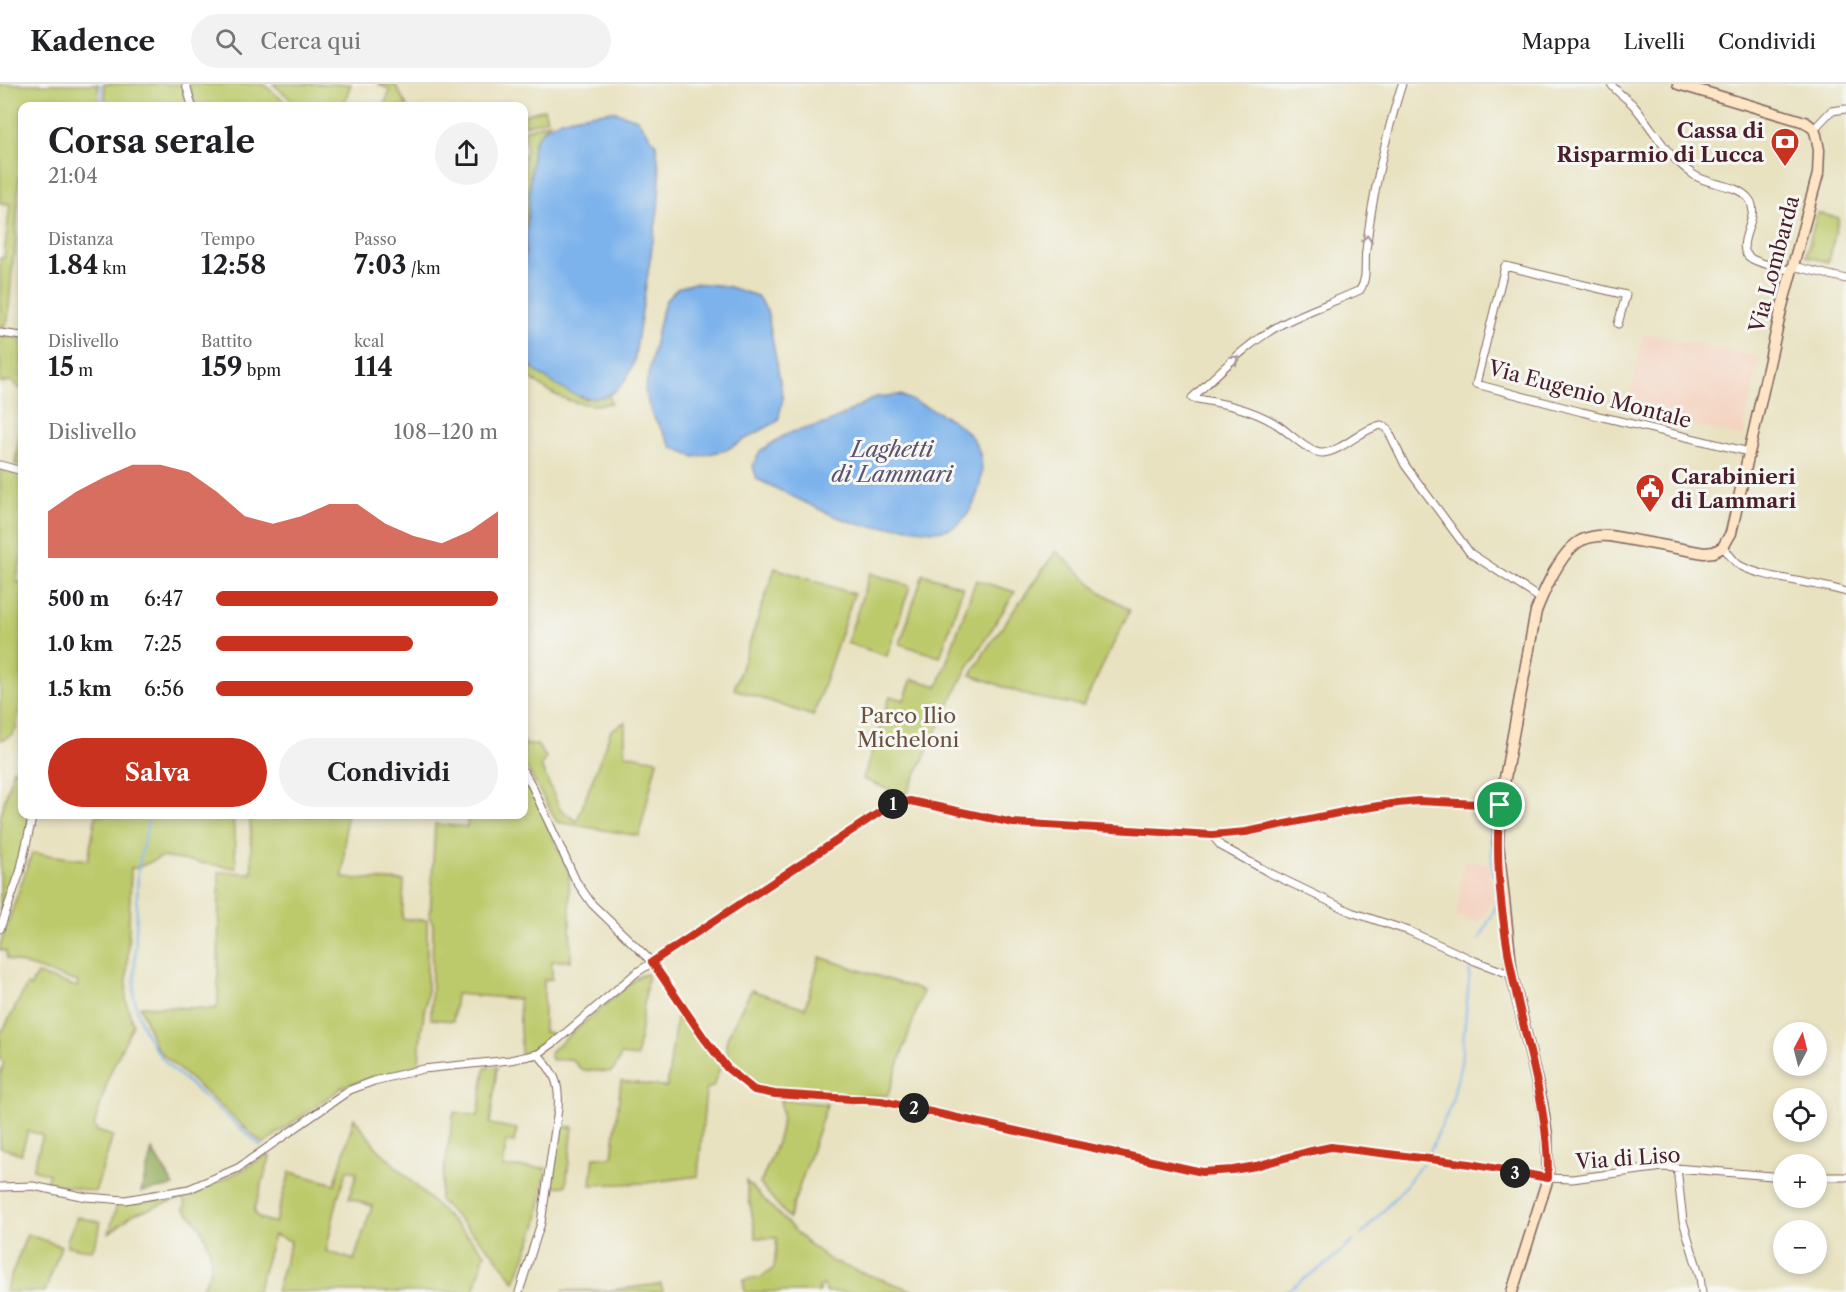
<!DOCTYPE html>
<html lang="it">
<meta charset="utf-8">
<style>
:root{--surface:#fff;--page:#f2f2f2;--text:#202124;--muted:#757577;--line:#e0e0e0;--accent:#c8321e}
body{margin:0;font-family:"Libre Caslon Text",serif;background:var(--page);color:var(--text);height:100vh;display:flex;flex-direction:column;font-size:22px;white-space:nowrap}
*{box-sizing:border-box;margin:0}
p{font-size:20px;color:var(--muted)}
.icon{flex:none;width:33px;height:33px;fill:none;stroke:currentColor;stroke-width:2;stroke-linecap:round;stroke-linejoin:round}
.map{position:relative;flex:1;overflow:hidden}
.panel{position:absolute;left:18px;top:18px;width:510px;height:717px;display:flex;flex-direction:column;background:var(--surface);border-radius:12px;box-shadow:0 3px 9px #0003}
.panel>*{flex:none}
.needle{width:39px;rotate:7deg}
.controls{position:absolute;left:1773px;top:938px;display:grid;gap:12px}
.controls a{display:grid;place-items:center;width:54px;height:54px;border-radius:50%;background:var(--surface);box-shadow:0 3px 9px #0003;font-size:30px}
.pin{position:absolute;display:grid;place-items:center;width:51px;height:51px;color:#fff;margin:-26px;border:3px solid #fff;border-radius:50%;box-shadow:0 2px 6px #0007}
.km{position:absolute;width:30px;height:30px;margin:-15px;border-radius:50%;background:#222;color:#fff;font-size:16px;line-height:30px;text-align:center}
.round{display:grid;place-items:center;flex:none;width:63px;height:63px;border-radius:32px;background:var(--page)}
.headline{display:flex;align-items:center;justify-content:space-between;height:102px;padding:0 30px}
h1{font-size:33px;font-weight:700;line-height:45px}
.figures{display:grid;grid-template-columns:repeat(3,1fr);gap:9px;height:102px;padding:6px 30px}
.figures div{display:grid;align-content:center}
.figures b{font-size:26px;font-weight:700}
.figures small{font-size:16px;font-weight:400}
.figures p{font-size:16px}
.chart{height:168px;padding:12px 30px}
.chart p{display:flex;justify-content:space-between}
.chart svg{width:100%;height:108px;margin-top:6px;fill:var(--accent);opacity:.7}
.primary-button{display:flex;gap:12px;margin-top:auto;padding:12px 30px}
.primary-button a{flex:1;height:69px;border-radius:36px;background:var(--accent);color:#fff;font-size:24px;font-weight:700;line-height:69px;text-align:center}
.primary-button a+a{background:var(--page);color:var(--text)}
ul{padding:0 30px;list-style:none;font-size:20px}
li{display:grid;grid-template-columns:96px 72px 1fr;align-items:center;height:45px}
li i{height:15px;border-radius:8px;background:var(--accent)}
header{display:flex;align-items:center;gap:36px;box-sizing:border-box;height:84px;padding:0 30px;background:var(--surface);border-bottom:2px solid var(--line)}
header strong{font-size:28px}
nav{display:flex;gap:33px;margin-inline-start:auto;font-size:21px}
.search{width:420px;height:54px;background:var(--page);display:flex;align-items:center;gap:15px;box-sizing:border-box;padding:0 21px;border-radius:33px;color:var(--muted);font-size:22px}
.map>svg:first-child{display:block}
.built{fill:#f4d3c1}
.green{fill:#bdca6c;stroke:#84744c;stroke-width:1.5;fill-rule:evenodd}
.forest{fill:#96ae60;stroke:#706646;stroke-width:1.5}
.water{fill:#7db3ec;stroke:#64698c;stroke-width:1.5}
.lines{fill:none;stroke-linecap:round;stroke-linejoin:round}
.stream{stroke:#7db3ec;stroke-width:2}
.street-casing{stroke:#81635f;stroke-width:9}
.secondary-casing{stroke:#81635f;stroke-width:13}
.street{stroke:#fff;stroke-width:7}
.secondary{stroke:#fde5c5;stroke-width:10}
.oneway{stroke:#ae9aa0}
.route-casing{stroke:#fff;stroke-width:12}
.route{stroke:#c8321e;stroke-width:8}
.labels{text-anchor:middle;dominant-baseline:central;stroke-width:6;stroke-linejoin:round;paint-order:stroke}
.poi-label{font-size:21px;font-weight:bold;fill:#4a1f2b;stroke:#f6f6f2;text-anchor:end}
.street-label{font-size:21px;fill:#4a1f2b;stroke:#f6f6f2}
.park-label{font-size:21px;fill:#6c523e;stroke:#f6f6f2}
.water-label{font-size:22px;font-style:italic;fill:#5c536f;stroke:#f6f6f2}
</style>
<header>
<strong>Kadence</strong>
<div class="search"><svg class="icon" aria-label="search" viewBox="0 0 24 24"><circle cx="10" cy="10" r="6"/><path d="M15 15l6 6"/></svg>Cerca qui</div>
<nav><a>Mappa</a><a>Livelli</a><a>Condividi</a></nav>
</header>
<div class="map">
<svg width="1846" height="1208" viewBox="0 0 1846 1208">
<rect width="100%" height="100%" fill="#f6f6f2"/>
<filter id="ink" filterUnits="userSpaceOnUse"><feTurbulence type="fractalNoise" baseFrequency=".0167" numOctaves="2"/><feDisplacementMap in="SourceGraphic" scale="12" xChannelSelector="R" yChannelSelector="G"/><feConvolveMatrix kernelMatrix="1 2 1 2 8 2 1 2 1" color-interpolation-filters="sRGB"/></filter>
<filter id="wash" filterUnits="userSpaceOnUse"><feTurbulence type="fractalNoise" baseFrequency=".008" numOctaves="4" result="noise"/><feDisplacementMap in="SourceGraphic" scale="24" xChannelSelector="R" yChannelSelector="G"/><feGaussianBlur stdDeviation="1.35" result="paint"/><feColorMatrix in="noise" values="0 0 0 0 0 0 0 0 0 0 0 0 0 0 0 0 0 1.4 0 .05"/><feComposite in="paint" operator="in"/></filter>
<g filter="url(#wash)">
<rect width="100%" height="100%" fill="#e8e2c0"/>
<path class="built" d="M 1643,249 L 1760,273 L 1743,353 L 1627,327 Z
M 1464,776 L 1489,779 L 1492,815 L 1481,839 L 1456,833 Z"/>
<path class="green" d="M 0,0 L 98,0 L 99,22 L 22,22 L 22,93 L 19,93 L 15,171 L 13,174 L 8,236 L 3,244 L 0,244 L 0,174 L 4,174 L 10,120 L 0,119 Z
M 104,0 L 183,0 L 191,22 L 106,22 Z
M 189,0 L 263,0 L 290,22 L 196,22 Z
M 273,0 L 351,0 L 343,22 L 299,22 Z
M 378,0 L 395,0 L 407,22 L 384,22 L 390,6 Z
M 544,25 L 547,35 L 524,42 L 524,31 Z
M 550,38 L 533,59 L 524,181 L 524,70 L 526,67 L 524,46 Z
M 1817,129 L 1839,134 L 1828,178 L 1806,172 Z
M 0,251 L 22,254 L 22,306 L 10,297 L 0,299 Z
M 524,272 L 529,282 L 584,315 L 609,311 L 611,319 C 576,326 548,311 524,288 Z
M 22,336 L 22,381 L 15,380 Z
M 0,384 L 22,390 L 22,474 L 16,497 L 22,499 L 22,611 L 16,645 L 11,652 L 2,656 L 0,655 Z
M 1056,467 L 1101,508 L 1130,526 L 1083,622 L 1032,613 L 971,591 L 986,566 Z
M 775,484 L 854,510 L 813,632 L 734,605 Z
M 870,489 L 910,502 L 887,572 L 847,559 Z
M 923,490 L 963,503 L 940,573 L 900,560 Z
M 976,496 L 1015,508 L 966,586 L 907,709 L 894,708 L 863,695 L 890,612 L 904,616 L 912,595 L 938,602 Z
M 625,638 L 625,670 L 657,676 L 639,752 L 557,738 L 524,679 L 524,657 L 526,661 L 537,661 L 546,673 L 541,682 L 560,725 L 577,737 L 611,646 Z
M 13,685 L 22,688 L 22,730 L 31,731 L 19,787 L 15,788 L 15,796 L 0,828 L 0,734 Z
M 524,690 L 569,788 L 571,877 L 552,877 L 552,895 L 544,896 L 544,948 L 549,948 L 553,954 L 526,969 L 521,969 L 519,915 L 456,910 L 453,937 L 431,935 L 433,840 L 430,833 L 435,740 L 467,743 L 468,731 L 524,730 Z
M 96,731 L 233,731 L 236,784 L 161,773 L 137,784 L 131,784 L 126,916 L 133,941 L 110,989 L 94,1042 L 97,1047 L 113,1052 L 95,1108 L 46,1098 L 49,1090 L 33,1085 L 43,1051 L 28,1047 L 21,1070 L 0,1063 L 0,991 L 4,978 L 0,976 L 0,948 L 2,948 L 27,901 L 30,903 L 37,890 L 77,903 L 78,898 L 7,875 L 6,867 L 0,866 L 0,861 L 32,769 L 88,776 Z
M 250,731 L 346,731 L 343,794 L 404,797 L 402,835 L 427,836 L 427,912 L 421,949 L 419,980 L 344,1002 L 263,1060 L 162,970 L 155,962 L 140,922 L 215,925 L 218,921 L 219,788 L 252,789 Z
M 820,873 L 923,907 L 888,1011 C 863,1013 780,1010 759,1001 C 745,995 726,978 726,960 C 726,951 746,917 751,906 L 805,924 Z
M 648,890 L 637,973 L 621,971 L 615,984 L 610,988 L 582,986 L 571,975 L 552,976 L 550,973 L 551,967 L 639,892 Z
M 678,921 L 721,981 L 713,1003 L 706,1005 L 698,1092 L 646,1099 L 591,1101 L 594,1073 L 612,1073 L 621,997 L 667,1003 Z
M 497,983 L 490,1040 L 517,1045 L 514,1058 L 506,1057 L 503,1083 L 546,1084 L 537,1140 L 515,1198 L 492,1168 L 439,1116 L 454,1028 L 478,1032 L 485,984 Z
M 780,1016 L 827,1020 L 789,1134 L 760,1100 C 770,1075 788,1044 780,1016 Z
M 354,1034 L 376,1063 L 485,1169 L 474,1208 L 276,1208 L 291,1157 L 274,1151 L 257,1208 L 200,1208 C 203,1200 211,1189 211,1181 C 211,1158 200,1139 184,1125 L 186,1119 L 182,1115 L 175,1116 L 134,1130 L 109,1149 L 117,1120 C 179,1118 217,1103 268,1070 L 270,1073 L 254,1127 L 259,1134 L 275,1139 L 290,1088 L 335,1100 ZM 347,1086 L 357,1088 L 349,1114 L 372,1122 L 354,1176 L 326,1167 L 338,1113 Z
M 559,1042 L 573,1043 L 566,1102 L 552,1103 Z
M 746,1097 L 805,1157 L 833,1178 L 917,1208 L 825,1208 L 824,1201 L 819,1203 L 819,1208 L 745,1208 L 743,1196 L 760,1194 L 774,1184 L 777,1154 L 756,1154 Z
M 77,1133 L 100,1138 L 99,1149 L 92,1166 L 81,1165 L 67,1162 L 67,1156 Z
M 27,1150 L 61,1162 L 45,1208 L 5,1208 Z
M 661,1200 L 663,1208 L 562,1207 L 610,1206 Z"/>
<path class="forest" d="M 152,1066 L 174,1102 L 141,1108 Z"/>
<path class="water" d="M 613,27 L 637,35 L 656,60 L 660,92 L 658,125 L 634,278 C 631,285 628,293 623,299 C 602,325 572,313 550,297 C 539,289 529,284 524,272 L 524,181 L 532,73 C 532,69 532,63 534,59 C 546,31 587,31 613,27 Z
M 694,199 L 726,202 L 757,212 L 767,226 L 783,314 L 778,337 L 726,366 L 695,373 L 672,363 L 651,329 L 645,307 L 660,234 L 666,216 L 678,204 Z
M 900,311 C 949,333 1001,350 975,416 C 971,427 960,442 948,445 C 934,449 917,445 903,443 C 890,442 875,444 862,441 C 825,431 791,411 757,395 L 753,382 L 760,367 L 788,349 L 828,339 L 876,313 Z"/>
<g class="lines">
<path class="stream" d="M 101,0 L 103,22
M 150,730 L 138,784 L 134,913 C 139,940 151,963 169,982 L 261,1062
M 1479,856 L 1495,825 L 1496,816 L 1489,740
M 1430,1067 L 1451,1021 L 1461,979 L 1470,886
M 1362,1150 L 1403,1105 L 1422,1080
M 1284,1208 L 1328,1179 L 1353,1157"/>
</g>
</g>
<g filter="url(#ink)">
<g class="lines">
<g class="street-casing">
<path id="street" d="M 186,0 L 192,22
M 1611,0 C 1617,9 1627,14 1634,22 C 1655,47 1666,72 1694,91 C 1710,102 1736,99 1749,115 C 1763,133 1730,162 1752,175 C 1763,181 1780,183 1792,187
M 1814,45 L 1831,27 L 1846,25
M 1793,182 L 1846,195
M 1618,240 L 1626,211 L 1505,182 L 1476,300 L 1582,328 L 1749,368
M 0,249 L 22,252
M 1192,314 C 1221,319 1251,324 1276,340 C 1288,347 1309,370 1323,369 C 1343,367 1361,345 1381,341 L 1387,344 L 1405,381 L 1470,469 L 1541,515
M 1192,314 C 1220,288 1248,258 1282,240 C 1307,227 1334,218 1360,206 C 1368,194 1364,179 1366,166 C 1373,107 1384,57 1402,0
M 0,381 L 22,387
M 1723,463 C 1728,468 1733,477 1739,481 C 1764,495 1816,498 1846,508
M 524,688 L 532,702 L 576,797 L 592,820 L 652,878 L 704,954 L 727,984 L 754,1006 L 775,1010 L 881,1017 L 1202,1088 L 1232,1086 L 1256,1082 L 1307,1068 L 1331,1063 L 1470,1080 L 1548,1094 L 1572,1095 L 1663,1083 L 1784,1093
M 1212,751 L 1221,762 L 1270,789 L 1351,828 L 1409,847 L 1475,877 L 1512,891
M 0,845 L 20,788 L 33,730
M 1677,1084 L 1683,1137 L 1700,1193 L 1702,1208
M 1816,1093 L 1846,1093
M 0,1103 L 33,1102 L 86,1113 L 125,1116 L 189,1105 L 238,1084 L 350,1006 L 374,997 L 423,985 L 510,976 L 538,970 L 555,958 L 636,889 L 889,722 L 898,718 L 910,717 L 1013,739 L 1212,751 L 1246,749 L 1353,726 L 1398,719 L 1418,717 L 1500,721
M 519,1208 L 541,1139 L 558,1025 C 560,999 555,990 538,970"/>
</g>
<g class="secondary-casing">
<path id="secondary" d="M 1512,1208 L 1548,1094 L 1547,1052 L 1542,1019 L 1512,891 L 1498,759 L 1500,721 L 1536,527 C 1544,507 1561,466 1582,456 C 1591,452 1600,451 1610,452 L 1704,469 L 1714,468 L 1723,463 L 1731,449 L 1782,222 L 1818,90 L 1819,66 L 1816,51 L 1814,45 L 1805,38 L 1678,0"/>
</g>
<use href="#street" class="street"/>
<use href="#secondary" class="secondary"/>
</g>
<defs><path id="oneway-chevron" d="M-2-3.5L2.5 0L-2 3.5" fill="none" stroke-width="1.6" stroke-linecap="round" stroke-linejoin="round" transform="scale(1.5)"/></defs>
<g class="oneway">
<use href="#oneway-chevron" transform="translate(1367 155) rotate(-82)"/>
<use href="#oneway-chevron" transform="translate(1235 275) rotate(-40)"/>
</g>
</g>
<g class="lines" filter="url(#ink)">
<g class="route-casing">
<path id="route" d="M 910,717 L 1013,739 L 1212,751 L 1246,748 L 1353,726 L 1398,719 L 1418,717 L 1500,721 C 1493,782 1505,863 1519,922 C 1532,979 1549,1035 1548,1094 L 1470,1080 L 1331,1063 L 1307,1068 L 1256,1082 L 1233,1086 L 1202,1088 L 881,1017 L 775,1010 L 754,1006 L 727,984 L 704,954 L 652,878 L 889,722 Z"/>
</g>
<use href="#route" class="route"/>
</g>
<defs>
<g id="bank-pin" transform="scale(1.5)"><path d="M0 17L-7.5 6A9.5 9.5 0 1 1 7.5 6Z" fill="#c8321e" stroke="#f6f6f2"/><path d="M-6-4H6V4H-6ZM0-2.3a2.3 2.3 0 1 0 0 4.6a2.3 2.3 0 1 0 0-4.6Z" fill="#fff"/></g>
<g id="civic-pin" transform="scale(1.5)"><path d="M0 17L-7.5 6A9.5 9.5 0 1 1 7.5 6Z" fill="#c8321e" stroke="#f6f6f2"/><path d="M-.6-6.5H3V-4.5H.6V-3L4-1V1h2V6H-6V1h2V-1L-.6-3ZM-1.2 2.5V6h2.4V2.5Z" fill="#fff"/></g>
</defs>
<g fill-rule="evenodd">
<use href="#bank-pin" x="1785" y="58"/>
<use href="#civic-pin" x="1650" y="404"/>
</g>
<g class="labels">
<g class="poi-label">
<text x="1764" y="46">Cassa di<tspan x="1764" dy="24">Risparmio di Lucca</tspan></text>
<text x="1671" y="392" text-anchor="start">Carabinieri<tspan x="1671" dy="24">di Lammari</tspan></text>
</g>
<g class="street-label">
<text transform="translate(1774 180) rotate(-75)">Via Lombarda</text>
<text transform="translate(1590 310) rotate(15)">Via Eugenio Montale</text>
<text transform="translate(1628 1074) rotate(-4)">Via di Liso</text>
</g>
<g class="park-label">
<text x="908" y="631">Parco Ilio<tspan x="908" dy="24">Micheloni</tspan></text>
</g>
<g class="water-label">
<text x="892" y="365">Laghetti<tspan x="892" dy="25">di Lammari</tspan></text>
</g>
</g>
</svg>
<div class="controls">
<a><svg class="needle" viewBox="-14 -14 28 28"><path d="M0-13l5 13h-10z" fill="#e53935"/><path d="M0 13l5-13h-10z" fill="#757577"/></svg></a>
<a><svg class="icon" aria-label="locate" viewBox="0 0 24 24"><circle cx="12" cy="12" r="6"/><path d="M12 2v4M12 18v4M2 12h4M18 12h4"/></svg></a>
<a>+</a>
<a>−</a>
</div>
<div class="pin" style="left:1500px;top:721px;background:#1e9e55"><svg class="icon" aria-label="arrive" viewBox="0 0 24 24"><path d="M6 21V4h12l-3 4 3 4H6"/></svg></div>
<b class="km" style="left:893px;top:720px">1</b>
<b class="km" style="left:914px;top:1024px">2</b>
<b class="km" style="left:1515px;top:1089px">3</b>
<section class="panel">
<div class="headline"><div><h1>Corsa serale</h1><p>21:04</p></div><a class="round"><svg class="icon" aria-label="share" viewBox="0 0 24 24"><path d="M12 15V3M7 8l5-5 5 5M5 13v7h14v-7"/></svg></a></div>
<div class="figures">
<div><p>Distanza</p><b>1.84<small> km</small></b></div>
<div><p>Tempo</p><b>12:58</b></div>
<div><p>Passo</p><b>7:03<small> /km</small></b></div>
</div>
<div class="figures">
<div><p>Dislivello</p><b>15<small> m</small></b></div>
<div><p>Battito</p><b>159<small> bpm</small></b></div>
<div><p>kcal</p><b>114</b></div>
</div>
<div class="chart"><p><span>Dislivello</span>108–120 m</p>
<svg viewBox="0 0 160 44" preserveAspectRatio="none"><path d="M0 44V25L10 17L20 11L30 6L40 6L50 9L60 17L70 27L80 30L90 27L100 22L110 22L120 30L130 35L140 38L150 33L160 25V44z"/></svg>
</div>
<ul>
<li><b>500 m</b>6:47<i style="width:100%"></i></li>
<li><b>1.0 km</b>7:25<i style="width:70%"></i></li>
<li><b>1.5 km</b>6:56<i style="width:91%"></i></li>
</ul>
<div class="primary-button"><a>Salva</a><a>Condividi</a></div>
</section>
</div>
